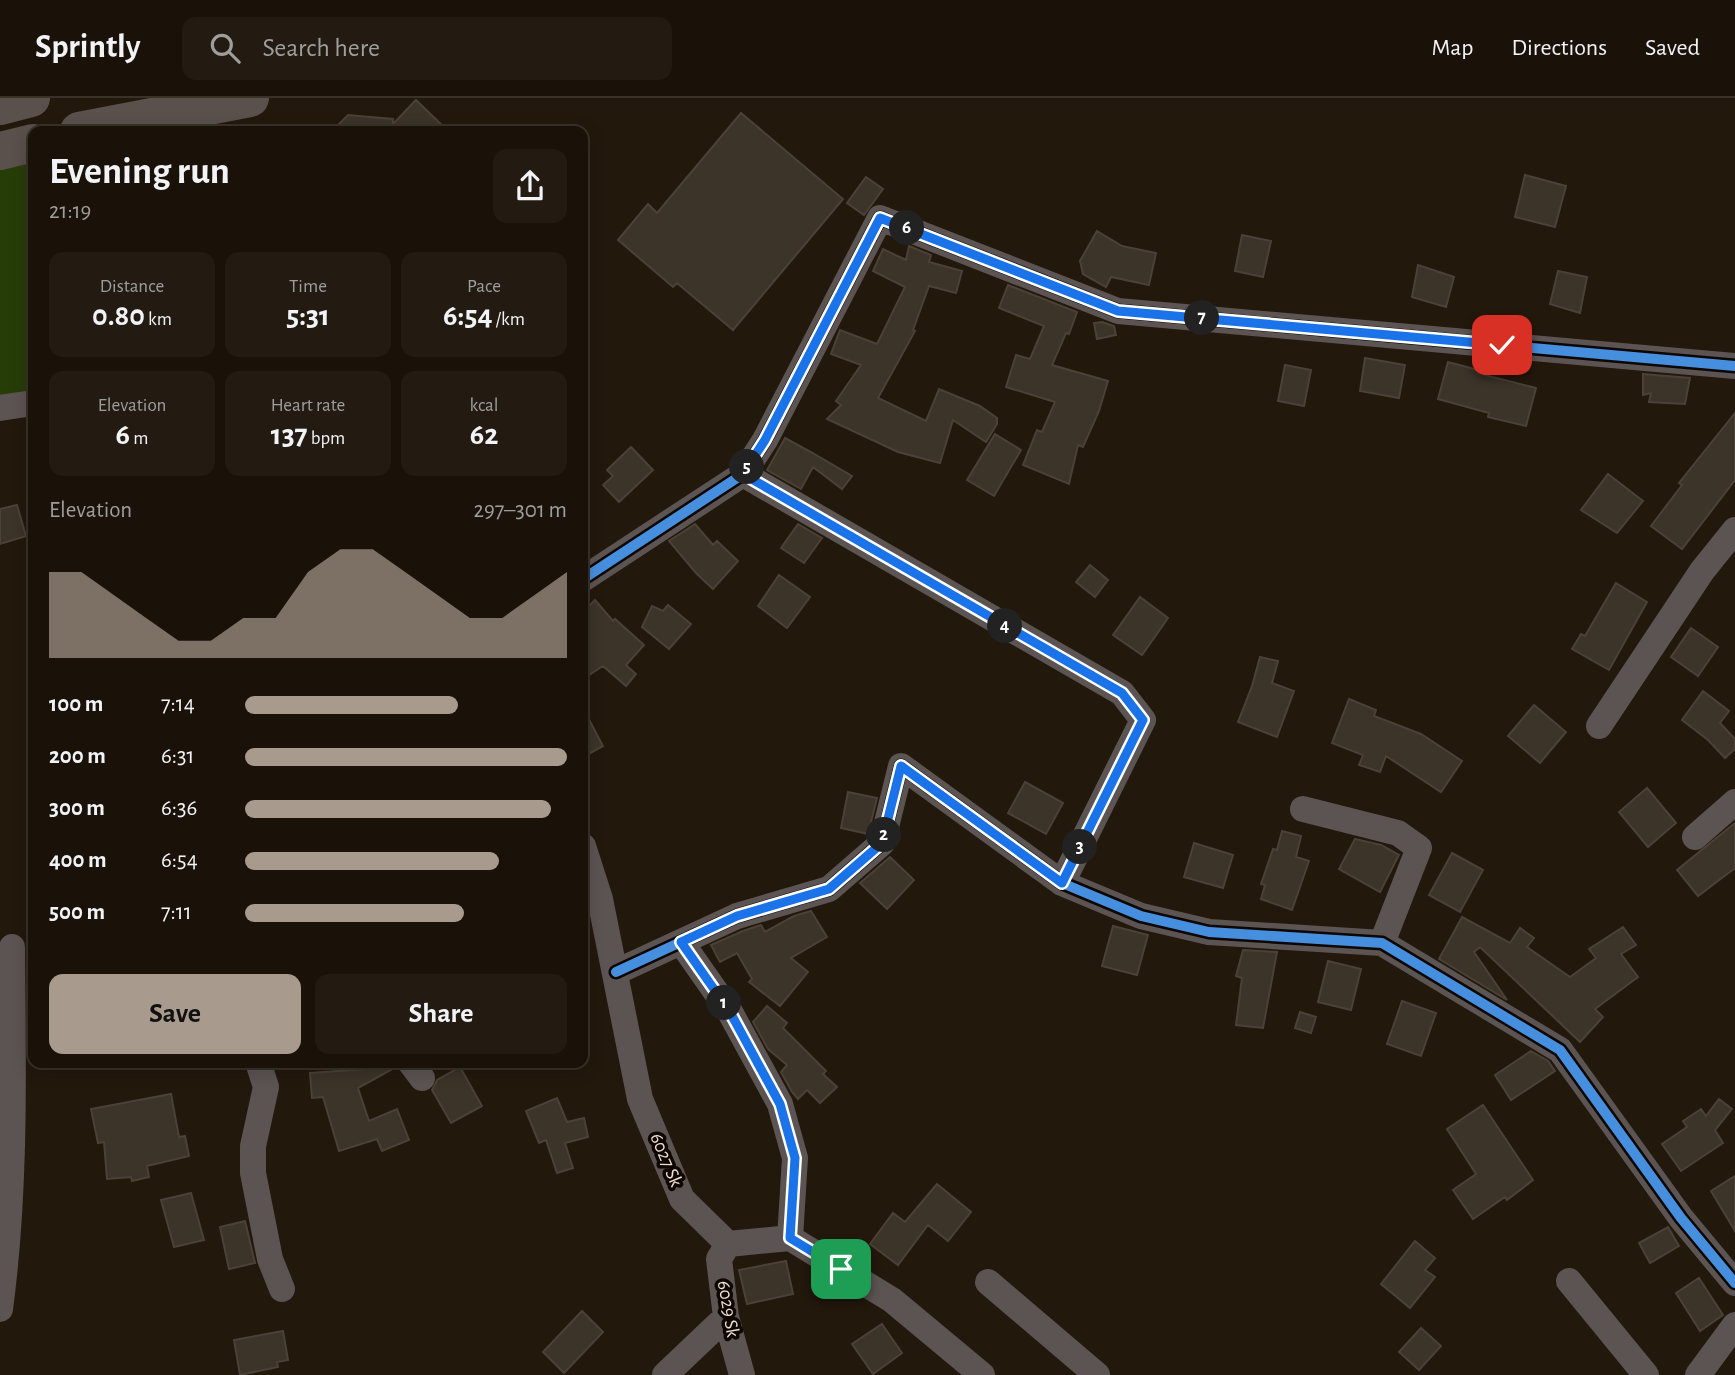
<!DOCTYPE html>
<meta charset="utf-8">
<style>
:root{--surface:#1a1209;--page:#231b12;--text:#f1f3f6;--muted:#9f9e9c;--line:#38322a;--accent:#a89a8d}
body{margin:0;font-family:"Alegreya Sans",sans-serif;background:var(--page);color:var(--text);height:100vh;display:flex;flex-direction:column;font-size:26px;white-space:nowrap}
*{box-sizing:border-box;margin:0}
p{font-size:23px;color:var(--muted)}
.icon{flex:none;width:38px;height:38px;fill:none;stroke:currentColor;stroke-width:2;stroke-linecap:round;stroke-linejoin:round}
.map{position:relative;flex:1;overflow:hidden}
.drawer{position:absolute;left:28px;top:28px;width:560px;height:942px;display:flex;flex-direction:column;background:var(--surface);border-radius:14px;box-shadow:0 4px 18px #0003,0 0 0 2px var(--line)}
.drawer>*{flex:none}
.pin{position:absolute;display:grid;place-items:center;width:60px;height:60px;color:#fff;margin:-30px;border-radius:14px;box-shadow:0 4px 10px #0006}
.km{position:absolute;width:35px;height:35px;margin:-18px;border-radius:50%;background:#222;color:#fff;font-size:19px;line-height:35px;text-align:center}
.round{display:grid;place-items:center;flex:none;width:74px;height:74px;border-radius:14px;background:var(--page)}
.head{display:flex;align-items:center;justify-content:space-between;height:119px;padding:0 21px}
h1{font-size:38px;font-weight:700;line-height:52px}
.figures{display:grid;grid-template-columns:repeat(3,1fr);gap:10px;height:119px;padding:7px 21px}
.figures div{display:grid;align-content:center;border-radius:14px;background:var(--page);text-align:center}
.figures b{font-size:30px;font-weight:700}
.figures small{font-size:19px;font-weight:400}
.figures p{font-size:19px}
.chart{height:196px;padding:14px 21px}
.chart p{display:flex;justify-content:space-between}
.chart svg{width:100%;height:126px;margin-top:7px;fill:var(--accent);opacity:.7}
.cta{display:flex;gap:14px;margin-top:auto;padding:14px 21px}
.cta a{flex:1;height:80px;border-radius:14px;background:var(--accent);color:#111;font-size:28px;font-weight:700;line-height:80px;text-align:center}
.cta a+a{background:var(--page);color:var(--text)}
ul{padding:0 21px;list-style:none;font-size:23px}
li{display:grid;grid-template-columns:112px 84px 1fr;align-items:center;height:52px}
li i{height:18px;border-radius:9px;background:var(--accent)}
header{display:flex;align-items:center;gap:42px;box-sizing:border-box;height:98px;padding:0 35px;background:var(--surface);border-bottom:2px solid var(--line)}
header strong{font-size:33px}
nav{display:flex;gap:38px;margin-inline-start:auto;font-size:24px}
.search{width:490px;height:63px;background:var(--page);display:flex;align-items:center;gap:18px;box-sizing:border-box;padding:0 24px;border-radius:14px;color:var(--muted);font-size:26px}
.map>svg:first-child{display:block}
.green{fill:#273d07}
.building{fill:#3c3329;stroke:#4b4137;stroke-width:2}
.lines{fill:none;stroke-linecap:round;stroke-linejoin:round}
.minor{stroke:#5b5453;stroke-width:26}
.highway{stroke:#5a504c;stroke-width:38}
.cycleway-casing{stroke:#0e0601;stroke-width:15}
.cycleway{stroke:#468fdf;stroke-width:10}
.route-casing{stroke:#fff;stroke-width:14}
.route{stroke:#1a73e8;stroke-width:9}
.labels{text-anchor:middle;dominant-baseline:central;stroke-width:7;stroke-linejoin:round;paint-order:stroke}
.street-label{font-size:19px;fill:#efe0d3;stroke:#0e0601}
</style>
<header>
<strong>Sprintly</strong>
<div class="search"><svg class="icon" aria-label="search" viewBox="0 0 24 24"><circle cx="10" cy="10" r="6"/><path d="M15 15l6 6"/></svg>Search here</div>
<nav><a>Map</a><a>Directions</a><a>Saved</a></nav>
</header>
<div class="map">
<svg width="1735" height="1277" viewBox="0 0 1735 1277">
<rect width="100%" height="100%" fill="#23180c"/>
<path class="green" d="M 33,53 L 33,300 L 0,314 L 0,61 Z"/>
<path class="building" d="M 416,2 L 448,33 L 332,33 L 348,17 L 393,21 L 393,26 Z
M 741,15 L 843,101 L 733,232 L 677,185 L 673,189 L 618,142 L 648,106 L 657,115 Z
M 1525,77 L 1566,88 L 1555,129 L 1515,119 Z
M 866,79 L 883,91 L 864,117 L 847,105 Z
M 1097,133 L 1122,148 L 1156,155 L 1149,187 L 1111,179 L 1106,189 L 1083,176 L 1080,163 Z
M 1242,137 L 1271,143 L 1263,179 L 1235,173 Z
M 909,148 L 931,157 L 929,164 L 962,173 L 956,195 L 929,188 L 913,232 L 915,233 L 878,300 L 926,323 L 939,291 L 980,308 L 997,320 L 997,326 L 986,344 L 953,322 L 940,365 L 898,354 L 827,321 L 841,307 L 836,303 L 861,267 L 831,256 L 840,232 L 877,246 L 905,189 L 873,173 L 883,151 L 906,162 Z
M 1418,167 L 1454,179 L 1446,209 L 1412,199 Z
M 1558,173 L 1587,179 L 1580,215 L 1550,206 Z
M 1008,187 L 1077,214 L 1069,236 L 1066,235 L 1052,267 L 1108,283 L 1099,313 L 1083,349 L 1078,347 L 1069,386 L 1023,367 L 1037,332 L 1042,334 L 1055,304 L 1006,289 L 1016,257 L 1030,261 L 1044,228 L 999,210 Z
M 1102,224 L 1114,228 L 1116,237 L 1097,241 L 1094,225 Z
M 1365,260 L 1405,267 L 1399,300 L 1360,293 Z
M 1448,264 L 1486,274 L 1485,277 L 1536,290 L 1526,328 L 1488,319 L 1489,315 L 1438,301 Z
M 1285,267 L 1311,272 L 1304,308 L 1278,303 Z
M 1643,276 L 1690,280 L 1685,306 L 1649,304 L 1651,295 L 1643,297 Z
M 1735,315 L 1735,382 L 1682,451 L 1651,428 L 1682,387 L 1679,385 Z
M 995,336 L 1021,352 L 994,398 L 967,382 Z
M 785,340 L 811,354 L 852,378 L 842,391 L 813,369 L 801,391 L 767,372 Z
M 631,349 L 653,372 L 619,404 L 603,387 L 613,378 L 607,372 Z
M 1608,376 L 1643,403 L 1617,435 L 1581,412 Z
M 17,407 L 26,438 L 0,446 L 0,411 Z
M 695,426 L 713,447 L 717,443 L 738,463 L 713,491 L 696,475 L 669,443 Z
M 798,426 L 822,440 L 804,465 L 781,450 Z
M 1090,467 L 1108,482 L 1095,499 L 1076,484 Z
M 779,477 L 810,499 L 787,530 L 758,508 Z
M 1616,485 L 1647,504 L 1609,572 L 1572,551 L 1581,536 L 1585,538 Z
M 1140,499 L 1168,520 L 1142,557 L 1113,537 Z
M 595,502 L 613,523 L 615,521 L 644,547 L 626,567 L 636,576 L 626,588 L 603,568 L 583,581 L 583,514 Z
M 668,507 L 691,526 L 669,551 L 642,529 L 652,508 L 663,513 Z
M 1691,530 L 1718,549 L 1698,578 L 1671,559 Z
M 1260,559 L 1278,563 L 1272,585 L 1294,593 L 1277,639 L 1238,624 L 1252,588 Z
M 1703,593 L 1729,613 L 1720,625 L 1735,641 L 1735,651 L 1725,660 L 1708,642 L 1682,622 Z
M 1349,601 L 1376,612 L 1374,618 L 1421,636 L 1462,663 L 1441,694 L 1386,658 L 1380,674 L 1359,667 L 1363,657 L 1332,645 Z
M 1534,607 L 1566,634 L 1540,665 L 1508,638 Z
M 583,610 L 603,648 L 583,659 Z
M 1025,684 L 1063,705 L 1046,736 L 1008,715 Z
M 1647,690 L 1676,725 L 1648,749 L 1619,714 Z
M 848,694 L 877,700 L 868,736 L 841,730 Z
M 1735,725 L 1735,770 L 1698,798 L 1677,772 Z
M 1282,733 L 1301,738 L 1296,759 L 1309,763 L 1292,812 L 1261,801 L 1265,787 L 1261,786 L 1273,751 L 1277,752 Z
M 1355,741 L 1381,747 L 1399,757 L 1380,794 L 1339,771 Z
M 1194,745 L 1233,757 L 1223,790 L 1184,779 Z
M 1452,755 L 1483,772 L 1460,814 L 1429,797 Z
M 890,759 L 914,782 L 887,811 L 860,785 Z
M 811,813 L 827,839 L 791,860 L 808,874 L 780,908 L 749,884 L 752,881 L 737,855 L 720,864 L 711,847 L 743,833 L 761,827 L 765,834 L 794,818 Z
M 1462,819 L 1510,845 L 1520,830 L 1534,840 L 1527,849 L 1570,879 L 1596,860 L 1589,851 L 1623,829 L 1636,847 L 1621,856 L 1638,879 L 1595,911 L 1603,919 L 1580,944 L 1480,849 L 1474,854 L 1507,902 L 1439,861 Z
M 1113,828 L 1148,837 L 1137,877 L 1102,868 Z
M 1243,852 L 1277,854 L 1263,930 L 1236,927 L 1242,880 L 1236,878 Z
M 1328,863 L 1361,871 L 1351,912 L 1318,904 Z
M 1402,903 L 1436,915 L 1421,958 L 1387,946 Z
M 767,908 L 787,925 L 783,930 L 826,973 L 823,976 L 837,989 L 820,1005 L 807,992 L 798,1001 L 792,994 L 781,974 L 787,967 L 768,951 L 753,924 Z
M 1300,914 L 1316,919 L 1311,935 L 1295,930 Z
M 1531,953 L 1548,963 L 1555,973 L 1511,1002 L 1495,977 Z
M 396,969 L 358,990 L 369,1023 L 397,1011 L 409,1042 L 382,1053 L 377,1041 L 339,1053 L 323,999 L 312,1000 L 310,975 Z
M 460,969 L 482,1008 L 451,1025 L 432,992 L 437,982 Z
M 171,996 L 179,1039 L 185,1038 L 189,1058 L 147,1068 L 149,1079 L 132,1083 L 131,1079 L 107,1081 L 104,1044 L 98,1045 L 91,1011 Z
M 557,1000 L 567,1024 L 584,1020 L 588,1039 L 565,1045 L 573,1070 L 557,1075 L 546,1042 L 539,1045 L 526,1013 Z
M 1719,1001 L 1732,1011 L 1715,1032 L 1723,1045 L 1681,1073 L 1662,1046 L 1687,1029 L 1683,1023 L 1701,1011 L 1706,1018 Z
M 1483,1007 L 1533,1082 L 1507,1102 L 1505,1099 L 1473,1121 L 1453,1092 L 1476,1076 L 1447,1031 Z
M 1735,1078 L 1735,1133 L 1711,1093 Z
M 937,1086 L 971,1114 L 948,1143 L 928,1127 L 898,1167 L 870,1146 L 893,1115 L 905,1124 Z
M 191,1095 L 204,1142 L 174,1149 L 161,1102 Z
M 245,1123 L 255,1165 L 229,1171 L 220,1129 Z
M 1668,1129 L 1679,1148 L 1650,1165 L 1639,1145 Z
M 1415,1143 L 1435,1160 L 1425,1172 L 1435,1179 L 1410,1210 L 1381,1186 Z
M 786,1163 L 793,1196 L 747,1206 L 739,1172 Z
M 1699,1180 L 1723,1217 L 1700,1233 L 1676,1195 Z
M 582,1213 L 603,1234 L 564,1275 L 543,1254 Z
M 882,1226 L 902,1255 L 873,1276 L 852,1246 Z
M 1421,1230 L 1441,1248 L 1419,1272 L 1399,1254 Z
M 283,1233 L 288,1262 L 277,1264 L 278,1269 L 240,1277 L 234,1242 Z"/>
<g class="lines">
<path class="minor" d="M 0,310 L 33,305
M 743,376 L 1122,595 L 1143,622 L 1062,785
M 583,481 L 743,376 L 765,342 L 880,120 L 1118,213 L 1735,268
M 1599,628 L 1702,473 L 1735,432
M 1303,711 L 1398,735 L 1419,750 L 1382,845
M 1695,739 L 1735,704
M 583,748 L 600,801 L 640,1001 L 682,1101 L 728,1146 L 790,1140 L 892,1202 L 982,1277
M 681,844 L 730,914 L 780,1006 L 795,1060 L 790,1140
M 616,874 L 737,818 L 829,791 L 882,745 L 901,668 L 1062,785 L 1141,818 L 1209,834 L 1382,845 L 1560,952 L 1681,1120 L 1735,1185
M 258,964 L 266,989 L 253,1048 L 253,1075 L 270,1161 L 282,1191
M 410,964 L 422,980
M 728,1146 L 719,1161 L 726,1219 L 742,1277
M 1569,1183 L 1646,1277
M 988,1184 L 1097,1277
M 0,1211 C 16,1092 13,970 12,849
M 665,1277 L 726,1219
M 1698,1277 L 1735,1227"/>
<path class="highway" d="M 0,8 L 31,0
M 79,33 L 250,0
M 0,53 L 33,45"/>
<g class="cycleway-casing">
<path id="cycleway" d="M 583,481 L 743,376 L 765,342 L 880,120 L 1118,213 L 1735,268
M 616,874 L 737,818 L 829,791 L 882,745 L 901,668 L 1062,785 L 1141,818 L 1209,834 L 1382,845 L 1560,952 L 1681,1120 L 1735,1185"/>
</g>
<use href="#cycleway" class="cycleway"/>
</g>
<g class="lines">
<g class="route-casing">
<path id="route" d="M 841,1171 L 790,1140 L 795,1060 L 780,1006 L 730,914 L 681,844 L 737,818 L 829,791 L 882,745 L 901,668 L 1062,785 L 1143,622 L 1122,595 L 743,376 L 765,342 L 880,120 L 1118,213 L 1502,247"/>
</g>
<use href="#route" class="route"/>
</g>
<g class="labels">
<g class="street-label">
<text transform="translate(666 1062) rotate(67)">6027 Sk</text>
<text transform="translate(728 1211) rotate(80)">6029 Sk</text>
</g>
</g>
</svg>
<div class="pin" style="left:841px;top:1171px;background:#1e9e55"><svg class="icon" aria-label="arrive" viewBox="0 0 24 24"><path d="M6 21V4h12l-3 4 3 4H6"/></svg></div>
<div class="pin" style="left:1502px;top:247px;background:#d93025"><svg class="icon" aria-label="check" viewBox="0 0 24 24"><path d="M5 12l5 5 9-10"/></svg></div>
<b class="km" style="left:724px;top:905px">1</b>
<b class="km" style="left:884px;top:737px">2</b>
<b class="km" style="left:1080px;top:749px">3</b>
<b class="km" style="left:1005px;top:528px">4</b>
<b class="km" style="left:747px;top:369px">5</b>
<b class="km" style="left:907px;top:130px">6</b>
<b class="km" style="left:1202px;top:220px">7</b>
<section class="drawer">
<div class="head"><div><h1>Evening run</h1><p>21:19</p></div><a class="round"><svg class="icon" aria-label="share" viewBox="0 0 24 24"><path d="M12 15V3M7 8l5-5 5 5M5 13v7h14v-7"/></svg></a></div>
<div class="figures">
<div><p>Distance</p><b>0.80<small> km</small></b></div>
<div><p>Time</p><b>5:31</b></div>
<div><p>Pace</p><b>6:54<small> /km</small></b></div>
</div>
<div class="figures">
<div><p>Elevation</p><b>6<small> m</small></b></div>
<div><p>Heart rate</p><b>137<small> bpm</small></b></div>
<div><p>kcal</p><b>62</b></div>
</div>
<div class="chart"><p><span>Elevation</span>297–301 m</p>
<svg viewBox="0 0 160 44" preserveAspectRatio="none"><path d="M0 44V14L10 14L20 22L30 30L40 38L50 38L60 30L70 30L80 14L90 6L100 6L110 14L120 22L130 30L140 30L150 22L160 14V44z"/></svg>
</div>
<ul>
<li><b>100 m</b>7:14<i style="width:66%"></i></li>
<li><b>200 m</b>6:31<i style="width:100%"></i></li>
<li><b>300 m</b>6:36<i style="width:95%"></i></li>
<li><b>400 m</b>6:54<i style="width:79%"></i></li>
<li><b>500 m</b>7:11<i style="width:68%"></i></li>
</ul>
<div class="cta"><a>Save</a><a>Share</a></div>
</section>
</div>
